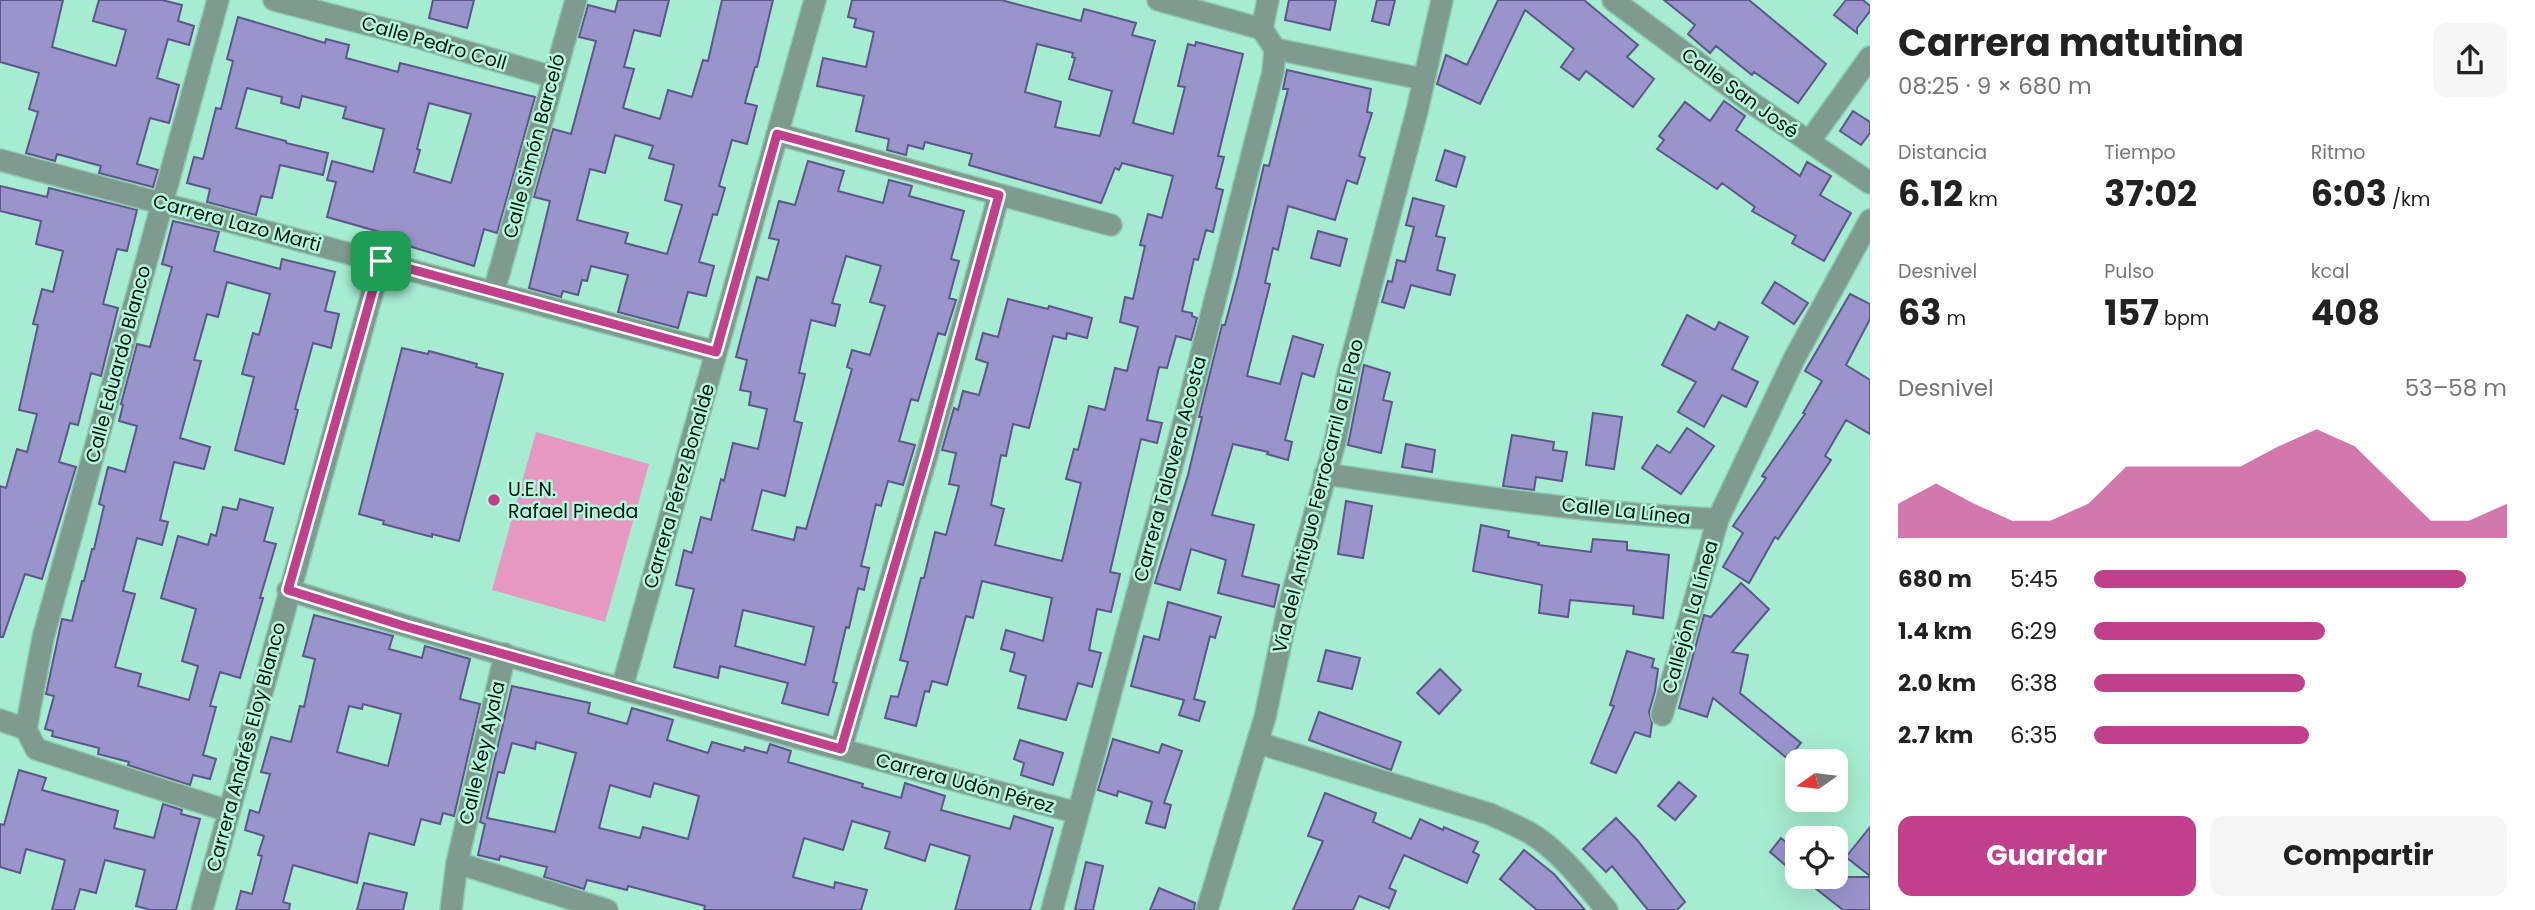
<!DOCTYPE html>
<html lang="es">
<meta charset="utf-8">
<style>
:root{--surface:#fff;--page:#f6f6f6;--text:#222;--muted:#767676;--accent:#c0408b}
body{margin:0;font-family:Poppins,sans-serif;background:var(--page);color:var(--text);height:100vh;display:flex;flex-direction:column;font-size:26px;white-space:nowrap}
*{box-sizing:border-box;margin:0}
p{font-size:23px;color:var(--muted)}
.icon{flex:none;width:38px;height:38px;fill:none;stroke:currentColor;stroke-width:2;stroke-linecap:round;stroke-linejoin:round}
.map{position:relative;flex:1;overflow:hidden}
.sheet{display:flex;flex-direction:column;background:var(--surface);width:665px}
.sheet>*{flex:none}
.needle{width:46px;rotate:256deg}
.buttons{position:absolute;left:1785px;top:749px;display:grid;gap:14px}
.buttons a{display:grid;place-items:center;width:63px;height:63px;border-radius:14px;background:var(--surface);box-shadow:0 7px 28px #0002;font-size:35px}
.pin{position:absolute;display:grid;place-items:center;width:60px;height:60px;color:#fff;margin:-30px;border-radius:14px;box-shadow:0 4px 10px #0006}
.round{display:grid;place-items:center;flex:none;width:74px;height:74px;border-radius:14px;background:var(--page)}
.overview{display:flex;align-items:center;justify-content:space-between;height:119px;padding:0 28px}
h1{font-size:38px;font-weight:700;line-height:52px}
.metrics{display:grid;grid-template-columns:repeat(3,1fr);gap:10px;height:119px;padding:7px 28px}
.metrics div{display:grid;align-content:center}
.metrics b{font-size:35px;font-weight:700}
.metrics small{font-size:19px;font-weight:400}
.metrics p{font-size:19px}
.chart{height:196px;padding:14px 28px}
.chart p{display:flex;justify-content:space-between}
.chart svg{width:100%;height:126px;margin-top:7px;fill:var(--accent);opacity:.7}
.action{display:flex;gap:14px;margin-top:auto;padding:14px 28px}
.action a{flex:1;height:80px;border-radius:14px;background:var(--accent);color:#fff;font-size:28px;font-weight:700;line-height:80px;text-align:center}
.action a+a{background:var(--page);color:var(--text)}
ul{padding:0 28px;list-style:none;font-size:23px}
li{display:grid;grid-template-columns:112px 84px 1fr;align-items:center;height:52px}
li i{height:18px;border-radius:9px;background:var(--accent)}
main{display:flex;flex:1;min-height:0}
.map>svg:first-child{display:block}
.green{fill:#e798c0}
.building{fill:#9994cb;stroke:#5d5789;stroke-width:2;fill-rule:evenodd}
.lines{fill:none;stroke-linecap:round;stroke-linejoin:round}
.minor-casing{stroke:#8bc9b0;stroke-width:24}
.minor{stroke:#7f9b8f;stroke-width:21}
.route-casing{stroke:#fff;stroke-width:14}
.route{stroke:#c0408b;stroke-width:9}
.poi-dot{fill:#c0408b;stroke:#b3f9dd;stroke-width:2.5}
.labels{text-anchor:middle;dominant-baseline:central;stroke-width:5;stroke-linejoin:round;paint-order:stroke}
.street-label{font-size:19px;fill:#00130a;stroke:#b3f9dd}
.poi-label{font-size:19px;fill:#00130a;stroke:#b3f9dd;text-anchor:start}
</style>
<main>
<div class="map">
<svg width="1870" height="910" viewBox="0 0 1870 910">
<rect width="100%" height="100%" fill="#a6ecd0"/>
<path class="green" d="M 536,432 L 649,464 L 605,622 L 492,590 Z"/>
<path class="building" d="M 0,0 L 63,0 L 52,47 L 116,66 L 126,30 L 93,21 L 99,0 L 162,0 L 182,5 L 178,21 L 194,26 L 189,45 L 168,39 L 157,78 L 179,85 L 169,123 L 150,118 L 137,164 L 158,170 L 153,187 L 99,173 L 101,166 L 57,154 L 55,161 L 26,153 L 38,112 L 29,109 L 39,73 L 0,62 Z
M 433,0 L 474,0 L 467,28 L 429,18 Z
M 618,0 L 669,0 L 660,36 L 634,30 L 624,67 L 634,69 L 623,108 L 660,119 L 668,90 L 692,97 L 703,60 L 708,61 L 722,0 L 773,0 L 757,67 L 755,67 L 745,103 L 757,106 L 747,144 L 732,140 L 719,186 L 725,188 L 717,215 L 713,214 L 699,262 L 714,266 L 706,296 L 688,292 L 678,328 L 618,312 L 628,275 L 591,266 L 587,281 L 582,280 L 578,295 L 563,291 L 561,297 L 529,288 L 550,201 L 534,197 L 553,129 L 571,134 L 596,41 L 579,37 L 588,5 L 615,12 ZM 615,135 L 653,146 L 649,158 L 674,165 L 665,200 L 682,205 L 667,254 L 625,243 L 628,233 L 577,220 L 590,169 L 605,173 Z
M 852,0 L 1001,0 L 1081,21 L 1084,9 L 1136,23 L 1132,35 L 1155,41 L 1133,123 L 1173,134 L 1185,87 L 1178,86 L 1188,44 L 1195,46 L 1196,42 L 1243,54 L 1218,156 L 1224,157 L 1216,188 L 1223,190 L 1213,232 L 1206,230 L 1198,260 L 1194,259 L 1182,311 L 1192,313 L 1192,316 L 1197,318 L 1191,340 L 1176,336 L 1167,368 L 1159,367 L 1147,420 L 1162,423 L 1157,443 L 1141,439 L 1110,572 L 1120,574 L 1111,612 L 1097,609 L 1089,650 L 1101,653 L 1092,687 L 1078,683 L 1066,720 L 1018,708 L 1026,676 L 1010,671 L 1015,653 L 1001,649 L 1006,630 L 1043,641 L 1052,598 L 982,581 L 973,618 L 966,616 L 947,685 L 932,681 L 929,692 L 925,691 L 916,726 L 885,718 L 891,696 L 898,697 L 908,662 L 900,660 L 921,578 L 924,578 L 935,532 L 946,535 L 959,486 L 949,484 L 956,453 L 942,450 L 954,408 L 958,410 L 963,391 L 979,395 L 988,363 L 976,359 L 983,333 L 998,337 L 1008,299 L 1048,309 L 1049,306 L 1092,318 L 1087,338 L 1067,333 L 1066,339 L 1053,336 L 1029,428 L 1013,424 L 1006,456 L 1001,455 L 991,505 L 1004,509 L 995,545 L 1062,561 L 1081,483 L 1066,479 L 1074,449 L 1078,450 L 1089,406 L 1105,410 L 1115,368 L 1127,371 L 1138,327 L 1120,322 L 1125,297 L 1133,299 L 1145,246 L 1140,245 L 1148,214 L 1162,218 L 1173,176 L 1122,163 L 1119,170 L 1115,168 L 1101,203 L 969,165 L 972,154 L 925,142 L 923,149 L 908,145 L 906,155 L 887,150 L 889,139 L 856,131 L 864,96 L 817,86 L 823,58 L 866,67 L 874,32 L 854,27 L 856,19 L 848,17 ZM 1037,44 L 1073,53 L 1072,57 L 1075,58 L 1069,79 L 1112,91 L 1100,136 L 1055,127 L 1061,102 L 1025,92 Z
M 1289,0 L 1336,0 L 1330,30 L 1285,20 Z
M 1377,0 L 1395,0 L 1389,25 L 1372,21 Z
M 1498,0 L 1584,0 L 1638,45 L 1627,57 L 1654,79 L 1633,107 L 1586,71 L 1579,80 L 1561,67 L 1574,49 L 1525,10 L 1480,104 L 1437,84 L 1446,55 L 1467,65 Z
M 1664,0 L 1749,0 L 1826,64 L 1798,103 L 1754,72 L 1752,75 L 1716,46 L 1710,53 L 1688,34 L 1695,25 Z
M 1846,0 L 1863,0 L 1870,6 L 1870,11 L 1857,28 L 1857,33 L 1834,15 Z
M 238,17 L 325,43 L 326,39 L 349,45 L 346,58 L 398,72 L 400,63 L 535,97 L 497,233 L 484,229 L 474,266 L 399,243 L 401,238 L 327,217 L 336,182 L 327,180 L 332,161 L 373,172 L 384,129 L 343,118 L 346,107 L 302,96 L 299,108 L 281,103 L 282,97 L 247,88 L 236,128 L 286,141 L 286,143 L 328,153 L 323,175 L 280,165 L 272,198 L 261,196 L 256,215 L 207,202 L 210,189 L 187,183 L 194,157 L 203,159 L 216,108 L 221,109 L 233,61 L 227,59 ZM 429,103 L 471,114 L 451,183 L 414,172 L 420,150 L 417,149 Z
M 1287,70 L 1371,89 L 1367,112 L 1372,113 L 1359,156 L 1365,158 L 1357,184 L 1347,180 L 1335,220 L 1288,206 L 1278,250 L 1273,248 L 1265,283 L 1270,284 L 1247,376 L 1280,384 L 1293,336 L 1323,345 L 1314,377 L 1302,373 L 1285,440 L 1292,442 L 1288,460 L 1267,454 L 1268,452 L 1233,444 L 1212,515 L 1254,525 L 1242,576 L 1279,585 L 1274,607 L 1218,593 L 1226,560 L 1191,549 L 1180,590 L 1155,583 L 1188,475 L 1202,417 L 1199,417 L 1222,325 L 1225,325 L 1238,276 L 1264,165 L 1269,166 L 1277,133 L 1288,89 L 1283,89 Z
M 1724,101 L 1745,116 L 1736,130 L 1800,176 L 1807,162 L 1831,176 L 1820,195 L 1851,213 L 1824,261 L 1792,243 L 1796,236 L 1752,211 L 1755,207 L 1722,183 L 1717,189 L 1657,149 L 1664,140 L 1659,136 L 1685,102 L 1710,121 Z
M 1853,111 L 1870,122 L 1870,133 L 1861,145 L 1840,131 Z
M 1445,150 L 1465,157 L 1456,187 L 1436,180 Z
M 808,161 L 844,171 L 838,191 L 883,203 L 889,180 L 912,186 L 909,196 L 964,211 L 951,259 L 959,261 L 949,298 L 956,300 L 945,335 L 938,333 L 918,401 L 911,399 L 899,441 L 915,445 L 903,485 L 888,481 L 881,506 L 876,504 L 861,566 L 869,568 L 864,590 L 858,588 L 849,628 L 846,627 L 833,682 L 837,683 L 828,715 L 782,703 L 788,683 L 720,666 L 718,678 L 674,667 L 694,589 L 676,585 L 684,550 L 692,553 L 701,517 L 711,520 L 721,479 L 724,481 L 733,443 L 758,449 L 767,409 L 749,405 L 751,392 L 740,390 L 747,360 L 736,357 L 757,277 L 768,280 L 779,240 L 769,238 L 779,201 L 795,205 ZM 846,256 L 881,266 L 870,302 L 885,306 L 870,355 L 852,350 L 847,367 L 852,369 L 806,529 L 797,527 L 794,540 L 752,530 L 762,490 L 785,496 L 802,423 L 794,421 L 805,374 L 799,373 L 811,320 L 835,326 L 840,305 L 832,303 ZM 743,610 L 814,627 L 805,665 L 735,646 Z
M 0,186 L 47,197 L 49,188 L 137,210 L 127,251 L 117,249 L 103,304 L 118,308 L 101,376 L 91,373 L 78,425 L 70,423 L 59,462 L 76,467 L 42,579 L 25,574 L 3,637 L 0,637 L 0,486 L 6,488 L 17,449 L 27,452 L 37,414 L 19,410 L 38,325 L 33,324 L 42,289 L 53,292 L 63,251 L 36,244 L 41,221 L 0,211 Z
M 1413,198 L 1444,206 L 1436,236 L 1445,238 L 1437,270 L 1455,275 L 1450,295 L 1411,285 L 1404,308 L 1382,302 L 1388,281 L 1392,282 L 1397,260 L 1405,262 L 1414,227 L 1406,225 Z
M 173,221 L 219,232 L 214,251 L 280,269 L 282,259 L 335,272 L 325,311 L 339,314 L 331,348 L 313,343 L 295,409 L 298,410 L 284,464 L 235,450 L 254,377 L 242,374 L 253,333 L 259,335 L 270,294 L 227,282 L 218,317 L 207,314 L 194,360 L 201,361 L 180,438 L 210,447 L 204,469 L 174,462 L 160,520 L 168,522 L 162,545 L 137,538 L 123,591 L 135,594 L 115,667 L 141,674 L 138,686 L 189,700 L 198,666 L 182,661 L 196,609 L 161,598 L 178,536 L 208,545 L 211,534 L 216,536 L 223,507 L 237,510 L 240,499 L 273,508 L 264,541 L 276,544 L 260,598 L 263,598 L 240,678 L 220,672 L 210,706 L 216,707 L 203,755 L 216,759 L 210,779 L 193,775 L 190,785 L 128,765 L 129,762 L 98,754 L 99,748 L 52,736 L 53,731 L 45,729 L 54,696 L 46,694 L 62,619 L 72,621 L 82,581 L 84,581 L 92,549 L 94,549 L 104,506 L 99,504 L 108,467 L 125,472 L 137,426 L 119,421 L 123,405 L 121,404 L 137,344 L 150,347 L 172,267 L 162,264 Z
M 1318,231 L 1347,239 L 1340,266 L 1311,258 Z
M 1775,282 L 1808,303 L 1794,324 L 1762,303 Z
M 1850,294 L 1870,304 L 1870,319 L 1846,365 L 1870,380 L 1870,434 L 1846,420 L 1825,456 L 1831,460 L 1778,539 L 1775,537 L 1749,583 L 1723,567 L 1743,533 L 1733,526 L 1766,478 L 1762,476 L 1805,414 L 1803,413 L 1822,381 L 1805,371 Z
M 1687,315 L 1715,330 L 1719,322 L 1748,337 L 1732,369 L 1758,382 L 1746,407 L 1722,395 L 1704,427 L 1678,412 L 1696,382 L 1662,365 Z
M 402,348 L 428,354 L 429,351 L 477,364 L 476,367 L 503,374 L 459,541 L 432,534 L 432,537 L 383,524 L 384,521 L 359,514 Z
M 1364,365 L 1390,373 L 1383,400 L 1392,402 L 1381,453 L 1348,445 Z
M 1593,413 L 1622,417 L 1614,469 L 1586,465 Z
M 1687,428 L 1714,446 L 1681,494 L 1642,468 L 1657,445 L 1670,453 Z
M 1512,435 L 1554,442 L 1553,450 L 1567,452 L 1562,481 L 1536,477 L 1534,490 L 1503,486 Z
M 1406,444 L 1435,450 L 1432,472 L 1402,467 Z
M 1346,501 L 1372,506 L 1363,558 L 1338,554 Z
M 1481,525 L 1509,531 L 1508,537 L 1539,543 L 1538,545 L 1591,552 L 1593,539 L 1627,542 L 1627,550 L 1669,555 L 1663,618 L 1633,614 L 1634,606 L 1570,600 L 1568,617 L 1539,613 L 1542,585 L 1473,571 Z
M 1741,583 L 1769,609 L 1732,652 L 1748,655 L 1740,693 L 1801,743 L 1788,759 L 1713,698 L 1707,717 L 1679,708 L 1704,615 L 1711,617 Z
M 1168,602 L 1221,617 L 1215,638 L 1210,636 L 1194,699 L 1205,702 L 1199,721 L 1179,715 L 1184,700 L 1131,686 L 1144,636 L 1159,640 Z
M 314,615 L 393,636 L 389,649 L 422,658 L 425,646 L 470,659 L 460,699 L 480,704 L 454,816 L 443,813 L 440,824 L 421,819 L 414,845 L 369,833 L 357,883 L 293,865 L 283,902 L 290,904 L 289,910 L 236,910 L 241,891 L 252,894 L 262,856 L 258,855 L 264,836 L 245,830 L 250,810 L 259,813 L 270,774 L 261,772 L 271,737 L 291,742 L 300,706 L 304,707 L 315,659 L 303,656 ZM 363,704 L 401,714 L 388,766 L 337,752 L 349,706 L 362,709 Z
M 1326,650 L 1360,658 L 1352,689 L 1318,681 Z
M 1627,651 L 1654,659 L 1652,667 L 1658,669 L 1655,691 L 1649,712 L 1652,723 L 1650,737 L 1635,732 L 1616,773 L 1591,763 L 1614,706 L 1610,705 Z
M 1440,669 L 1461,690 L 1439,714 L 1417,693 Z
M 512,686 L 590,703 L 588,713 L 627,724 L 632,708 L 673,720 L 667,740 L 708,753 L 712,742 L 744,751 L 745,747 L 767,753 L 770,744 L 791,751 L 788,762 L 863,784 L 862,787 L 901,798 L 905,783 L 945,796 L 941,810 L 1010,829 L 1014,816 L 1053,828 L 1030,910 L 955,910 L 970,856 L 930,844 L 925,861 L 885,848 L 890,832 L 852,821 L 843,850 L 804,838 L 793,877 L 834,888 L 835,882 L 867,890 L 861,910 L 704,910 L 705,906 L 628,886 L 627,890 L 587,880 L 584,889 L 544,877 L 547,867 L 500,856 L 499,860 L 478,855 L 485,824 L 480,822 ZM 536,742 L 576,753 L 555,832 L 487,818 L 498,772 L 504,773 L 512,743 L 535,749 ZM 654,783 L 699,796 L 688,839 L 643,827 L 640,838 L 599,828 L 610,785 L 650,797 Z
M 1319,712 L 1401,742 L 1391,770 L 1309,740 Z
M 1113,739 L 1159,753 L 1162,744 L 1182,751 L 1164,803 L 1171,805 L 1165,828 L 1146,823 L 1152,802 L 1118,791 L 1117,796 L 1098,790 Z
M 1020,740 L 1063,753 L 1053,785 L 1021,775 L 1024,763 L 1014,759 Z
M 19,770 L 46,778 L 42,790 L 118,811 L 114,828 L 154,838 L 163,804 L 182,810 L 181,814 L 200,819 L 176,910 L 151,910 L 136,906 L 145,870 L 105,860 L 96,893 L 80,889 L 74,910 L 52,910 L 65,860 L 26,849 L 20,873 L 0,867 L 0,824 L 4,825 Z
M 1679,782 L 1696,796 L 1675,820 L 1658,806 Z
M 1325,793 L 1376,813 L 1373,822 L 1411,839 L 1420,819 L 1443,830 L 1444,827 L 1478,842 L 1473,852 L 1479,855 L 1467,883 L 1404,855 L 1389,888 L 1396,891 L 1389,908 L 1359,896 L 1353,910 L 1293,910 L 1323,841 L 1308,836 Z
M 1616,818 L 1638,841 L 1685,902 L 1677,910 L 1648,910 L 1612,866 L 1606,872 L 1583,849 Z
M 1870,827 L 1870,876 L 1846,857 Z
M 1781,838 L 1797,852 L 1797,875 L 1770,852 Z
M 1524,850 L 1554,874 L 1585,910 L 1537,910 L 1500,879 Z
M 1086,862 L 1103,866 L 1093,910 L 1075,910 Z
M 1801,877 L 1870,877 L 1870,910 L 1843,910 Z
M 364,883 L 407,893 L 403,910 L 357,910 Z
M 1159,888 L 1195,903 L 1194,910 L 1150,910 Z"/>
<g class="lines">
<g class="minor-casing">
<path id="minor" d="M 218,0 L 43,638 L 26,729 L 36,749 L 228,811
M 274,0 L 416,37 L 553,77
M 1158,0 L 1262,29
M 1613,0 L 1752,103 L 1870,183
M 1262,29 L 1268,0
M 1275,49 L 1423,79
M 777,134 L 1111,225
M 1809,142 L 1870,57
M 0,160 L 716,352
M 494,291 L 576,0
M 1325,474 C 1455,493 1587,514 1718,519 L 1794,359 L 1870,220
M 288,590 C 549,671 813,743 1078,813
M 505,654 L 457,863 L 607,910
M 622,688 L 815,0
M 1662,715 L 1718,519
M 0,720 L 26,729
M 1258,743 L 1490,814 C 1503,820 1517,826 1530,833 C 1560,851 1584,883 1607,910
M 841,749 L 927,455 L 999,195
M 202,910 L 381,261
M 451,910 L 457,863
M 1052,910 L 1187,410 L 1273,72 L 1275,49 L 1262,29
M 1207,910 L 1265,717 L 1288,609 L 1335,442 L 1348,373 L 1417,111 L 1442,0"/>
</g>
<use href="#minor" class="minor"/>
</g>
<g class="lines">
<g class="route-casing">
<path id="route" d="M 777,134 L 999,195 L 927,455 L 841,749 L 404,626 L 288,590 L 381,261 L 716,352 Z"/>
</g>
<use href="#route" class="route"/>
</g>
<circle class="poi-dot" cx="494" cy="500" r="7"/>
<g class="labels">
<g class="street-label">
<text transform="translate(434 43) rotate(16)">Calle Pedro Coll</text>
<text transform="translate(1740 93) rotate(36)">Calle San José</text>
<text transform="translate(534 146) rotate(-75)">Calle Simón Barceló</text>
<text transform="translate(237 223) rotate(15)">Carrera Lazo Marti</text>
<text transform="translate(118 364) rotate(-75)">Calle Eduardo Blanco</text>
<text transform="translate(1170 469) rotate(-75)">Carrera Talavera Acosta</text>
<text transform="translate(679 486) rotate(-74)">Carrera Pérez Bonalde</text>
<text transform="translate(1318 496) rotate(-76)">Vía del Antiguo Ferrocarril a El Pao</text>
<text transform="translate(1626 511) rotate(6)">Calle La Línea</text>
<text transform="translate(1690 617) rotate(-74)">Callejón La Línea</text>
<text transform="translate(246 747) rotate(-75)">Carrera Andrés Eloy Blanco</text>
<text transform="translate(482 753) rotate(-77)">Calle Key Ayala</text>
<text transform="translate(965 783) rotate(15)">Carrera Udón Pérez</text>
</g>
<g class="poi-label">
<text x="508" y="489">U.E.N.<tspan x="508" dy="22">Rafael Pineda</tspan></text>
</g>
</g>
</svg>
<div class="buttons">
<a><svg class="needle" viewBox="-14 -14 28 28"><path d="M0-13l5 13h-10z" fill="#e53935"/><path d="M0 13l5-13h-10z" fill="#767676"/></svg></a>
<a><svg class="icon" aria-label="locate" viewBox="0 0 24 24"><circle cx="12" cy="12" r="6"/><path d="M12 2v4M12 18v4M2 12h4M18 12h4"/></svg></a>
</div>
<div class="pin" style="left:381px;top:261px;background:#1e9e55"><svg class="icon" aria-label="arrive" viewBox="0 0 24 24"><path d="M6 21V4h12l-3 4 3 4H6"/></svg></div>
</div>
<section class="sheet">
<div class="overview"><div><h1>Carrera matutina</h1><p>08:25 · 9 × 680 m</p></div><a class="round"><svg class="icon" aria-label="share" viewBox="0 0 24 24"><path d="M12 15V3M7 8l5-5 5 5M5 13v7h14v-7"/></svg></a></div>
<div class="metrics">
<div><p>Distancia</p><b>6.12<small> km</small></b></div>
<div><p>Tiempo</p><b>37:02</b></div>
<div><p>Ritmo</p><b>6:03<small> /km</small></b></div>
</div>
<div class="metrics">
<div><p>Desnivel</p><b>63<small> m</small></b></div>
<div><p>Pulso</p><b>157<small> bpm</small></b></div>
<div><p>kcal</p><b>408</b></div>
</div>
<div class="chart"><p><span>Desnivel</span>53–58 m</p>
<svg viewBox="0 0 160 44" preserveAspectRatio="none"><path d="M0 44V32L10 25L20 32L30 38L40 38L50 32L60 19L70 19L80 19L90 19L100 12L110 6L120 12L130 25L140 38L150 38L160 32V44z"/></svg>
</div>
<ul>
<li><b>680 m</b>5:45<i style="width:90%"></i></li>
<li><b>1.4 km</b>6:29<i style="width:56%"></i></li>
<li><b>2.0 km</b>6:38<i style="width:51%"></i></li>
<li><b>2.7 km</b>6:35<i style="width:52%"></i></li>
</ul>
<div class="action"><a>Guardar</a><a>Compartir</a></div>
</section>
</main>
